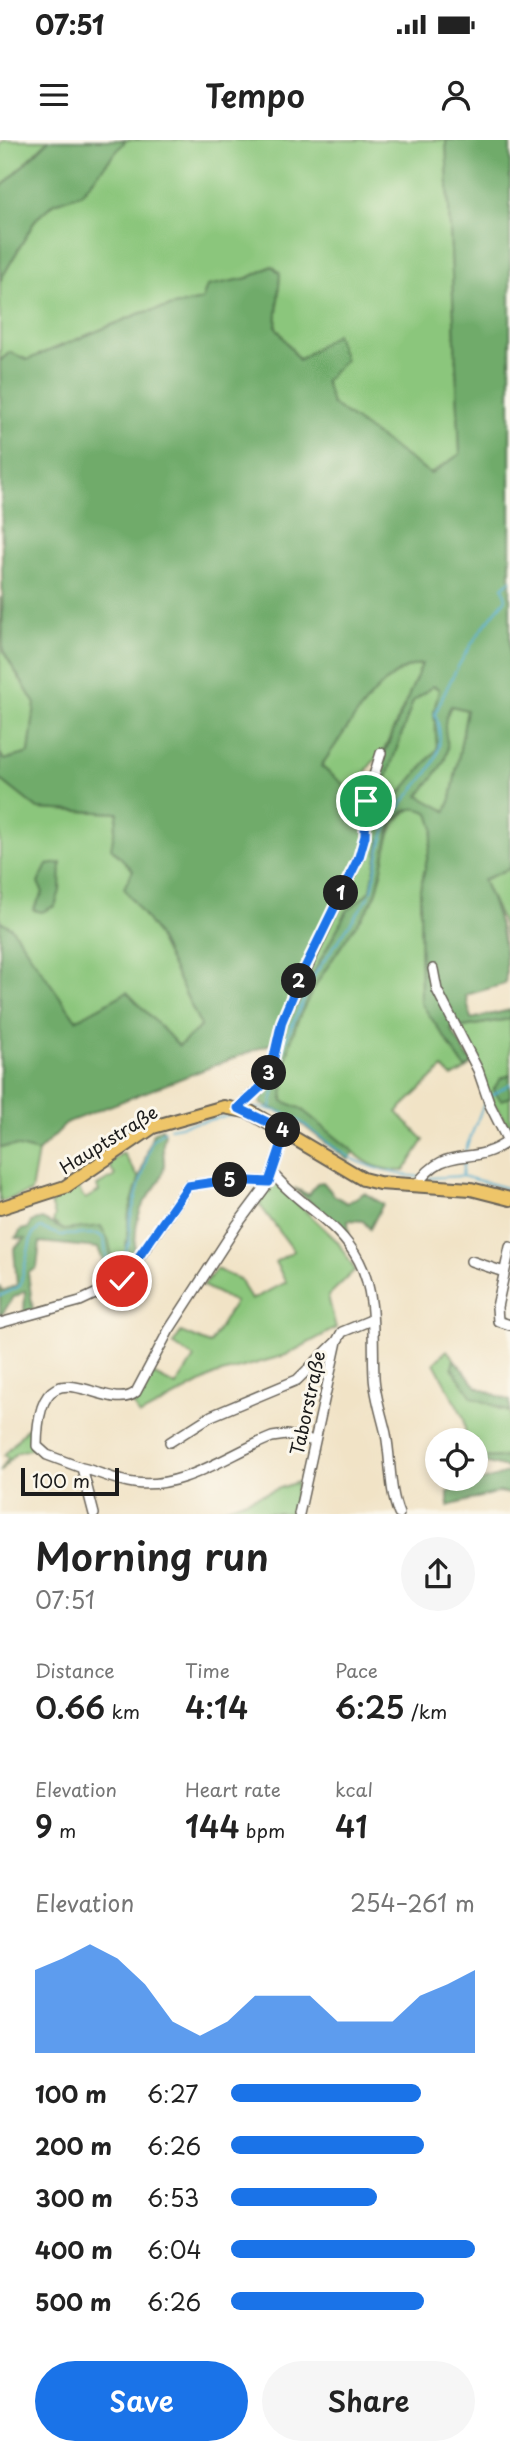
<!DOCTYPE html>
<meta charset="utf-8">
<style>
:root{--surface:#fff;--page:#f6f6f6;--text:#222;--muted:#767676;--accent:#1a73e8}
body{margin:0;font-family:"Playpen Sans",sans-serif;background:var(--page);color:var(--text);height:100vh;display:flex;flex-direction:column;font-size:26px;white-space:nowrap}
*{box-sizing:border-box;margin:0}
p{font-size:23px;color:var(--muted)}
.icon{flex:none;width:38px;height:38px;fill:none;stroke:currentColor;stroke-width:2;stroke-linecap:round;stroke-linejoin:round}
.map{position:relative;height:1374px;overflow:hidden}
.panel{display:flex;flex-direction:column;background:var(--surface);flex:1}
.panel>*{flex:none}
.fabs{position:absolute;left:425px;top:1288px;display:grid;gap:14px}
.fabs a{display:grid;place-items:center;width:63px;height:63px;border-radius:50%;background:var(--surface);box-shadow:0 4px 10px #0003;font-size:35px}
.scale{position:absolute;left:21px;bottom:18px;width:98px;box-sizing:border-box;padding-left:7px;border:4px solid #1c1c1c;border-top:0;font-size:19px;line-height:24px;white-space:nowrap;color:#1c1c1c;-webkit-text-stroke:5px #fbf7ec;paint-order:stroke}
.pin{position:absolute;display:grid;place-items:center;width:60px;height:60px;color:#fff;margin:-30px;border:4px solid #fff;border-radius:50%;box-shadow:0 2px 7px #0007}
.km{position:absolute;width:35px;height:35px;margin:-18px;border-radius:50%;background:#222;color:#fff;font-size:19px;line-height:35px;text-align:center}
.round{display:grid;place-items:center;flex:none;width:74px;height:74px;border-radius:37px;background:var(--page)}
.overview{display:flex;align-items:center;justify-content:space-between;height:119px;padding:0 35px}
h1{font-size:38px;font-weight:600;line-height:52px}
.figures{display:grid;grid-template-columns:repeat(3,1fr);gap:10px;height:119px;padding:7px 35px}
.figures div{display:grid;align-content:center}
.figures b{font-size:30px;font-weight:600}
.figures small{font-size:19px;font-weight:400}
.figures p{font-size:19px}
.chart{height:196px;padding:14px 35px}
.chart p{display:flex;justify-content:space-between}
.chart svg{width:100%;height:126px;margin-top:7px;fill:var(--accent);opacity:.7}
.button{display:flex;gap:14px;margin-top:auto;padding:14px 35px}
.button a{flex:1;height:80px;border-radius:42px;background:var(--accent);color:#fff;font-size:28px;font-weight:600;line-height:80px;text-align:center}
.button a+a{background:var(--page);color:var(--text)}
ul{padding:0 35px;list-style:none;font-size:23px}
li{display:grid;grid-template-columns:112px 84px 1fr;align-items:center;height:52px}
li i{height:18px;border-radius:9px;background:var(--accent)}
.status{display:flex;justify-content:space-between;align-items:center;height:49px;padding:0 35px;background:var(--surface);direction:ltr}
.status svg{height:19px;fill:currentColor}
header{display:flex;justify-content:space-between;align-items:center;height:91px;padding:0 35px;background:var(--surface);font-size:32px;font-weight:600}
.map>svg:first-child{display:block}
.green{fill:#8bc67b;stroke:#54714c;stroke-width:2}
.forest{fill:#70ab6b;stroke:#466444;stroke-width:2;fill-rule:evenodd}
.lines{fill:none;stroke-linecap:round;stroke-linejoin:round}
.stream{stroke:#4eabcc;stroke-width:2}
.minor-casing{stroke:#676258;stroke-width:12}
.major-casing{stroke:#676258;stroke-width:16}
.minor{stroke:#fff;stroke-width:9}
.major{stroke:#eec569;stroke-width:12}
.route-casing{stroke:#fff;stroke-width:14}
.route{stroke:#1a73e8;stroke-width:9}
.labels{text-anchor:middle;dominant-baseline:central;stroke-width:6;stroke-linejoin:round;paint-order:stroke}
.street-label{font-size:18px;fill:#1c1c1c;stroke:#fbf7ec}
</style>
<div class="status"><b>07:51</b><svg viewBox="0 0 49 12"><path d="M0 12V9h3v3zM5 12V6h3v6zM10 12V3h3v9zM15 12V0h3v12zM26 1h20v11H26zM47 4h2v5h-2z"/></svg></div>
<header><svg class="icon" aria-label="menu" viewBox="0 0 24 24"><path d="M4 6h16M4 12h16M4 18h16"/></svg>Tempo<svg class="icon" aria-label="person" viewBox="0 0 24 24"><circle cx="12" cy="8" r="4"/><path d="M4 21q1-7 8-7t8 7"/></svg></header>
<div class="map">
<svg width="510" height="1374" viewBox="0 0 510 1374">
<rect width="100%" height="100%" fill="#fbf7ec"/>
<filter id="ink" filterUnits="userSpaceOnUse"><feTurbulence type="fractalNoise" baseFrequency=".0143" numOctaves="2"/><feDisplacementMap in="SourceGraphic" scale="14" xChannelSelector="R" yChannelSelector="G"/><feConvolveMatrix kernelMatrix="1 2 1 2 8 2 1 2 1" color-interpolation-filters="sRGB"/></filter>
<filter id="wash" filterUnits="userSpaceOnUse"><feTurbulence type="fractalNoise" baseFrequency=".00686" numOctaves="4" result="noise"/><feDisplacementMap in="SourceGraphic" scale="28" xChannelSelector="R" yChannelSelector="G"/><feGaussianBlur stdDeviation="1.57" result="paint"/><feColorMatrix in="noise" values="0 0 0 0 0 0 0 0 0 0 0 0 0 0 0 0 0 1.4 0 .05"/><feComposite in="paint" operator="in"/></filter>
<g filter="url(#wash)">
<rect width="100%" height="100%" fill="#f1e3c6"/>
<path class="green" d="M 5,0 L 49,0 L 0,48 L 0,4 Z
M 126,0 L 446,0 L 460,314 L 430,334 L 332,264 L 325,241 L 335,195 L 300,221 L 276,187 L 280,133 L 272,126 L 248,138 L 207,146 L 202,160 L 141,173 L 27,220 L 10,212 L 0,221 L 0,141 L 36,79 L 54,63 L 81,54 Z
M 0,457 L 3,511 L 35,564 L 29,613 L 4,621 L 0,613 Z
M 423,524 L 381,617 C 366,622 361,645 353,658 L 320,626 C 344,595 381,526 423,524 Z
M 433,546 L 440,549 L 434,571 L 438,609 L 393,662 L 379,659 L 413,561 Z
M 451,566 L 467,570 L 451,659 L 446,671 L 419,656 L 444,619 L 447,604 L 443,582 Z
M 0,639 L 38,669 L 118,673 L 133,730 L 125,749 L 155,791 L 201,886 L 179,907 L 76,880 L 11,788 L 0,781 Z
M 419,667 L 429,673 L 434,689 L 420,750 L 421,862 L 466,929 L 452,937 L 443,928 L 397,972 L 424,1000 L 404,1031 C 385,1031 367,1026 354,1012 L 283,961 C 283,889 309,854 348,796 C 356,783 369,770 375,756 C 388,727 380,674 419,667 Z
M 372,694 L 380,700 L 371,751 L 347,771 L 304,851 L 298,849 Z
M 510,728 L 510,813 L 502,782 L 483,740 Z
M 510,879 L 510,935 L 500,939 L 501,960 L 510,957 L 510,988 L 488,955 L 458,888 Z
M 15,1006 L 38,1012 L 31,1052 L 0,1062 L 0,1007 Z
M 123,1013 L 140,1040 L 129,1072 L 126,1111 L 113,1122 L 108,1099 L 64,1090 L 53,1082 L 55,1076 L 50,1060 L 76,1045 L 85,1059 L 99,1051 L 97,1046 L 115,1036 L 108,1023 Z
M 274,1041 L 337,1101 L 355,1130 L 328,1156 L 336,1188 L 286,1215 L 215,1235 L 139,1276 L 132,1262 L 151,1233 L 176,1246 L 194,1218 L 173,1204 L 181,1192 L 210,1204 L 235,1162 L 203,1146 L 216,1129 L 241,1140 L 251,1160 L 286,1142 L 275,1122 L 294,1111 L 259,1064 Z
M 447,1210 L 454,1219 L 452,1228 L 499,1269 L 510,1272 L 510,1317 L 476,1318 L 476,1300 L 466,1300 L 464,1278 L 434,1223 Z
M 33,1277 L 33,1308 L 16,1313 L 0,1332 L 8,1318 L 4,1315 L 28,1287 Z
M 297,1342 L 293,1373 L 210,1373 Z"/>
<path class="forest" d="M 49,0 L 126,0 L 81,54 L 54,63 L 36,79 L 0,141 L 0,48 Z
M 446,0 L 510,0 L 510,728 L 483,740 C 497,770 510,812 505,844 L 466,855 L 471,879 L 510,870 L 510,879 L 451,889 L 472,924 L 466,929 L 421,863 L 420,750 L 434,689 L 429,673 C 416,666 406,667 396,679 C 384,694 384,736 375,756 C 369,770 357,783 348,796 C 309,854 283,889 283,961 L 300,968 L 354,1012 L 348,1020 L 294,978 L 260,963 L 273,934 L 283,899 L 68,982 L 38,1012 L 15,1006 L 0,1007 L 0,781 L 11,787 L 76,880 L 127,852 L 179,906 L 201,886 L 155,791 L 124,748 L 133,730 L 111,708 L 118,673 L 38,669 L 0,639 L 0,613 L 4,620 L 29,613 L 35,564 L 3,511 L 0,221 L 10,212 L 27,220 L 141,173 L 202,160 L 207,146 L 248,138 L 272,126 L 280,133 L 276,187 L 299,220 L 336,194 L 345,220 L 325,241 L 332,264 L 431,334 L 460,314 ZM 422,524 L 362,666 L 352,657 L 352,651 L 321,626 C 344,595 381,526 422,524 ZM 433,546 L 439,549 L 434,571 L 437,609 L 393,662 L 379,660 L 413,561 ZM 451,566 L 467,570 L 451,659 L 446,671 L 419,656 C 427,644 439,632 445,619 C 453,598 437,592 451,566 ZM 373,694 L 380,700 L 371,750 L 347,771 L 304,850 L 298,849 Z
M 61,723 L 60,751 L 55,766 L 42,772 L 33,770 L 43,752 L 38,743 L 47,725 Z
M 510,935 L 510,957 L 501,960 L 493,950 L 500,939 Z
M 162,988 L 165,994 C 160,1006 165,1014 164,1026 C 163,1043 147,1054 141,1069 C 128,1100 148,1113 111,1141 L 98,1108 L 40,1102 L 37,1128 L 28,1133 L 33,1170 L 24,1173 L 25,1151 L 13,1158 L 0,1177 L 0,1147 L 3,1151 L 17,1145 L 14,1109 L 25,1099 L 16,1098 L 21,1090 L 29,1088 L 31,1082 L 42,1079 L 64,1090 L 101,1086 L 108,1099 L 113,1122 L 126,1111 L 129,1072 L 153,993 Z
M 323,1042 L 334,1055 L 347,1063 L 364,1053 L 383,1064 L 370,1089 L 363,1081 L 348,1080 L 349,1096 L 294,1048 L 309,1055 L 317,1043 Z
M 454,1219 L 477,1247 L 510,1261 L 510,1272 L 472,1257 L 452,1228 Z
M 510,1317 L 510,1329 L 476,1320 L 476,1318 Z
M 510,1332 L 510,1354 L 499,1352 L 448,1366 L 448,1352 Z"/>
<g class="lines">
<path class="stream" d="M 372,751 C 376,732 378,710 385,692 C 403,647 456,628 435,574 C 454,530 474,495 506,459 L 503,447 L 510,440
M 491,956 L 510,944
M 271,967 L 285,901 L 315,834 L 370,755
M 255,968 C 298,969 309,992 341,1012 C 366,1028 392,1034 420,1037
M 170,988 L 233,975
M 465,1011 L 485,961
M 462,1036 L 464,1020
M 429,1038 L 462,1036 L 510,1049
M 0,1156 L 20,1146 L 32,1095 L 40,1088 L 60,1095 L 98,1094 L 104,1099 L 107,1122 L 113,1127 L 120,1125 L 129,1103 L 130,1079 L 152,1000 L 165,990"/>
</g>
</g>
<g filter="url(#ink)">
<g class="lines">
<g class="minor-casing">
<path id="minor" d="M 238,968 L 262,946 L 271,930 L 282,881 L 359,717 L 365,696 L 366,661 L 381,613
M 273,1034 C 301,1067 338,1081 359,1121 C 377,1155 372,1200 374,1237 C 375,1256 382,1276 386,1294 C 391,1320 389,1350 399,1374
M 416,1046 C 446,1001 471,1029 508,1001 L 490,965 L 478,930 L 437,850 L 433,829
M 510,1107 L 497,1167 L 498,1181 L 510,1185
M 471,1121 L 504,1132
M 0,1183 L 80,1161 L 123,1141 L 188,1046 L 228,1040 L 269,1042
M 170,1302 L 211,1276 L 297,1240 L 336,1202
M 82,1328 C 99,1332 117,1341 134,1343 C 183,1350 228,1314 272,1297 L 286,1295 L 315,1301
M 94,1374 L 82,1328 L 47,1315 L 37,1306 C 38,1195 107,1278 136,1252 L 169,1190 L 237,1085 L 269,1042 L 286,991
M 299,1374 L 337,1201 L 342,1192 L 371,1180"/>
</g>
<g class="major-casing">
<path id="major" d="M 0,1068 L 65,1047 L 153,987 L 224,967 L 250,972 L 363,1039 L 379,1043 L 471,1049 L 510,1059"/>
</g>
<use href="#minor" class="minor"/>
<use href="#major" class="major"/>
</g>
</g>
<g class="lines" filter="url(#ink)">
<g class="route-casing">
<path id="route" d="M 122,1141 L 188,1046 L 228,1040 L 269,1042 L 286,991 L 238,968 L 262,946 L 271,930 L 282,881 L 300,838 L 359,717 L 365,696 L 366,661"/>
</g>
<use href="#route" class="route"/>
</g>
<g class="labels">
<g class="street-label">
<text transform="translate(108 999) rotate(-32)">Hauptstraße</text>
<text transform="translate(307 1263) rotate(-78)">Taborstraße</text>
</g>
</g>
</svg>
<div class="fabs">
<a><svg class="icon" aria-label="locate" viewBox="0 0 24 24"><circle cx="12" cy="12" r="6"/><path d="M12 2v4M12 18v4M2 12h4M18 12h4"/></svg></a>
</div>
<div class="scale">100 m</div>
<div class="pin" style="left:366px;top:661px;background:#1e9e55"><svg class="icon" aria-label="arrive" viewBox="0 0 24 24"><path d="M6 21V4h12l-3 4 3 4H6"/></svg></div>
<div class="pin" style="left:122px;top:1141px;background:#d93025"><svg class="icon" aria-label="check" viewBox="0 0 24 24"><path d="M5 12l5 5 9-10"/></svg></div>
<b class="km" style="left:341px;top:753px">1</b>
<b class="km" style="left:299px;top:841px">2</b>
<b class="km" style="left:269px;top:933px">3</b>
<b class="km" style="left:283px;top:990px">4</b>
<b class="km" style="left:230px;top:1040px">5</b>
</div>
<section class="panel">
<div class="overview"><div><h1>Morning run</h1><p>07:51</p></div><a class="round"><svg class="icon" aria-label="share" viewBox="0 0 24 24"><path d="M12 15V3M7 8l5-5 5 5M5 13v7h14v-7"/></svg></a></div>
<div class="figures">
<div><p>Distance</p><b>0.66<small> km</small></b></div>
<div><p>Time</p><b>4:14</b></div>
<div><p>Pace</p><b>6:25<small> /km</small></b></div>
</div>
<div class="figures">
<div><p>Elevation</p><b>9<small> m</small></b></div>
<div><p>Heart rate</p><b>144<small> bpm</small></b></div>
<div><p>kcal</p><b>41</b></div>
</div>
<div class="chart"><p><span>Elevation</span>254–261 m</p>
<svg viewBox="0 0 160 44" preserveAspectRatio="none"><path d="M0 44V15L10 11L20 6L30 11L40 20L50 33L60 38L70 33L80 24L90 24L100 24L110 33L120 33L130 33L140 24L150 20L160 15V44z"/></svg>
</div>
<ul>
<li><b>100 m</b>6:27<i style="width:78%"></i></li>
<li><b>200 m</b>6:26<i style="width:79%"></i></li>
<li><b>300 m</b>6:53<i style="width:60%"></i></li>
<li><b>400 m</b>6:04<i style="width:100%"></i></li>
<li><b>500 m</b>6:26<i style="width:79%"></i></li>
</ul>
<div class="button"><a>Save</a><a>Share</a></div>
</section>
